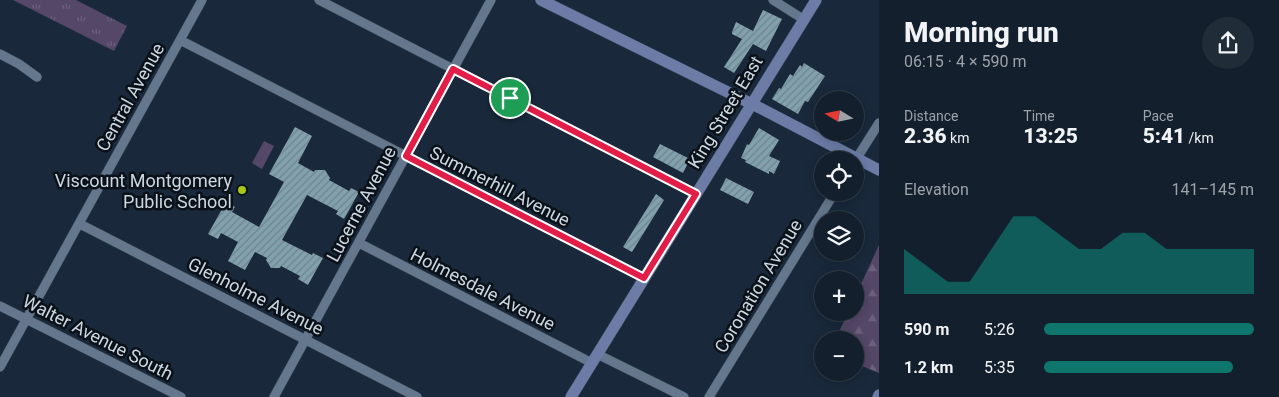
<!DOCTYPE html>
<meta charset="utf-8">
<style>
:root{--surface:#131f2c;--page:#202c38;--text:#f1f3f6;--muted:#9da2a9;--line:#323d48;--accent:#0f766e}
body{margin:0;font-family:Roboto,sans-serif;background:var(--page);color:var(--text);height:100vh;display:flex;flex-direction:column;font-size:19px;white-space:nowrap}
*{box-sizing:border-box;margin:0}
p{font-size:16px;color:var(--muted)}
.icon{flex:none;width:28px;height:28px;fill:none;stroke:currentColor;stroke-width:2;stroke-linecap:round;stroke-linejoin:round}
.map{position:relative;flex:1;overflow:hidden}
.drawer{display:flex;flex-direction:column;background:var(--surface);width:400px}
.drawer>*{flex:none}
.needle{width:32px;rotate:280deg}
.tools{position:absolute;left:814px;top:91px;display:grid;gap:10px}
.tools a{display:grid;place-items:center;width:50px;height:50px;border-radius:50%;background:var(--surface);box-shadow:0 2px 12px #0003,0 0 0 1px var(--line);font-size:25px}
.pin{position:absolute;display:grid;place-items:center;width:42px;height:42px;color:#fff;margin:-21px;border:2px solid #fff;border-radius:50%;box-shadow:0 1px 5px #0007}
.round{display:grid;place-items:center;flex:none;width:52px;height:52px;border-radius:26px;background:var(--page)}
.overview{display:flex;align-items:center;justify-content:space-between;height:85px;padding:0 25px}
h1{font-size:28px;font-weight:800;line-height:38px}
.metrics{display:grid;grid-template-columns:repeat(3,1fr);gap:8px;height:85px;padding:5px 25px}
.metrics div{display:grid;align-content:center}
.metrics b{font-size:21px;font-weight:800}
.metrics small{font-size:14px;font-weight:400}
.metrics p{font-size:14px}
.chart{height:140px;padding:10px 25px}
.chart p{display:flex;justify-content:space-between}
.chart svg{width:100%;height:90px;margin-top:5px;fill:var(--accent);opacity:.7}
ul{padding:0 25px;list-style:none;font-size:16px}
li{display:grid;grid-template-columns:80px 60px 1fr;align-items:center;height:38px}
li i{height:12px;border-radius:6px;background:var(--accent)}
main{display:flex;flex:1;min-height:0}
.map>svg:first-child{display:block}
.grass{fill:url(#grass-tufts)}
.forest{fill:url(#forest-firs)}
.pitch{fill:#544767}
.building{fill:url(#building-hatch)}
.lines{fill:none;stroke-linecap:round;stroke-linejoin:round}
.street-casing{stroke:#384553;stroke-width:10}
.secondary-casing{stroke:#384553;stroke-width:12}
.street{stroke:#64778c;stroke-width:9}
.secondary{stroke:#6c7ca6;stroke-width:11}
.route-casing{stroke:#fff;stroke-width:10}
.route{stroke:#e11d48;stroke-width:6}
.poi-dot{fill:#a9c71b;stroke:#0a1119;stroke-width:2}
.labels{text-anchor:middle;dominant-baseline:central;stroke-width:5;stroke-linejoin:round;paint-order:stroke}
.street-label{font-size:18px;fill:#ccd7e2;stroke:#0a1119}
.poi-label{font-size:18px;fill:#ccd7e2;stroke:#0a1119;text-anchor:end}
</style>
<main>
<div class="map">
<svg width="879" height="397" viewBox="0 0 879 397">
<defs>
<pattern id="grass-tufts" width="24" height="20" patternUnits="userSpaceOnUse" patternTransform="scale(1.25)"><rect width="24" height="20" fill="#544767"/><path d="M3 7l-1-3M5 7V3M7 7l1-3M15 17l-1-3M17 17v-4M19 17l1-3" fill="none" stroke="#6b617c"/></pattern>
<pattern id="forest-firs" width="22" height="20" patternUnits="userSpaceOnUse" patternTransform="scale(1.25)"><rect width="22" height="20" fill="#544767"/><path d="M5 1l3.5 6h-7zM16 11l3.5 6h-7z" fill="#6b617c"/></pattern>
<pattern id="building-hatch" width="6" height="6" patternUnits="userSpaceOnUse" patternTransform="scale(1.25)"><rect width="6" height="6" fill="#82a1ad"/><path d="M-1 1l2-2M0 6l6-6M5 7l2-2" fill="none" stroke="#6d848e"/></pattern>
</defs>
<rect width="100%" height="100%" fill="#19293b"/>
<path class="grass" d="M 13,0 L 76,0 L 127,26 L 114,51 Z"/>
<path class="forest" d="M 879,245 L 879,373 L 855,363 L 855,340 L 835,340 L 848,313 L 855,312 L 855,297 Z"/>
<path class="pitch" d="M 264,141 L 274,146 L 262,169 L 252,163 Z"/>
<path class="building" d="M 763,10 L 782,19 L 766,51 L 753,44 L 734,73 L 724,67 L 742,39 L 732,34 L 732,32 L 736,22 L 753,31 Z
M 804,63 L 825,76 L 808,102 L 805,101 L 798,114 L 772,99 L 779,88 L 781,89 L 790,74 L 793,76 L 800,65 L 802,67 Z
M 295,127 L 312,136 L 298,163 L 314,172 L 315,170 L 325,170 L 330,178 L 329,180 L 349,191 L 351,188 L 359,192 L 344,219 L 336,214 L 338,211 L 307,195 L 282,240 L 312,255 L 313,253 L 323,258 L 308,285 L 298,279 L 300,276 L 281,266 L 280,268 L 271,268 L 266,260 L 267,258 L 255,252 L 245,270 L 228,261 L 238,242 L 221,233 L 218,239 L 208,234 L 226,202 L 235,207 L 232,212 L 259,227 L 284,182 L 269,174 Z
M 759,128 L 779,140 L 769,156 L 780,161 L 774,174 L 769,171 L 769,174 L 745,162 L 746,160 L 741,158 L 747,144 L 749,145 Z
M 660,144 L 690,159 L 683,173 L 653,157 Z
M 726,178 L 754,192 L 748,204 L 720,190 Z
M 656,194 L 664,200 L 632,252 L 623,247 Z"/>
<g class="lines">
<g class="street-casing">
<path id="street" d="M 319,0 L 696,194
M 773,0 L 803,19
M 180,40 L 644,278
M 0,54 L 19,64 L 37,77
M 855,161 L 879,123
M 80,224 L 417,397
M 359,243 L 592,363
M 0,306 L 181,397
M 597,354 L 684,397
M 0,367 L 202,0
M 274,397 L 491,0
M 709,397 L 835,192"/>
</g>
<g class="secondary-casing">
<path id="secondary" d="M 541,0 L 762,109 L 879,170
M 571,397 L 816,0
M 878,397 L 879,395"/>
</g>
<use href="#street" class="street"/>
<use href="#secondary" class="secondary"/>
</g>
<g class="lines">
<g class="route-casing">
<path id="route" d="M 453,69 L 696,194 L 644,278 L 406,156 Z"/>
</g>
<use href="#route" class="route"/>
</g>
<circle class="poi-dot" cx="242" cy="190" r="5"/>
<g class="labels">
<g class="street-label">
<text transform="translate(130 97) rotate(-61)">Central Avenue</text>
<text transform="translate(725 112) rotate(-59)">King Street East</text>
<text transform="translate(500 186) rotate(27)">Summerhill Avenue</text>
<text transform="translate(361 204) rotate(-62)">Lucerne Avenue</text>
<text transform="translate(758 286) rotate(-59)">Coronation Avenue</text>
<text transform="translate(483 289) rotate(27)">Holmesdale Avenue</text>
<text transform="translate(256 296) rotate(27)">Glenholme Avenue</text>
<text transform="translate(98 337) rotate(27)">Walter Avenue South</text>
</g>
<g class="poi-label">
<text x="232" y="180">Viscount Montgomery<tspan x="232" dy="21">Public School</tspan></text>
</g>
</g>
</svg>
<div class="tools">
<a><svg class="needle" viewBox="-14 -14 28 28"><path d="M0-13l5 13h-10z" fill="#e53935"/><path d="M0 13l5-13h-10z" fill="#9da2a9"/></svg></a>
<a><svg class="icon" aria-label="locate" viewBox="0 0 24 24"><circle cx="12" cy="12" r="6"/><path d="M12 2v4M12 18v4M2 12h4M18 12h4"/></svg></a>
<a><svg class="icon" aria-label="layers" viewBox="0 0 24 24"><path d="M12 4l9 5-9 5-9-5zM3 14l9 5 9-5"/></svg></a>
<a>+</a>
<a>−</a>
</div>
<div class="pin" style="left:510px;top:98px;background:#1e9e55"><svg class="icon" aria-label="arrive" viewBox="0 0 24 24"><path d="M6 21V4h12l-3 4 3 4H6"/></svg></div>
</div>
<section class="drawer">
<div class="overview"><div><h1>Morning run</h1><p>06:15 · 4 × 590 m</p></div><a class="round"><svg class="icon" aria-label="share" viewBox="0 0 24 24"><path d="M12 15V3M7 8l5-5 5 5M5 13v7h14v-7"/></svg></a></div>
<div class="metrics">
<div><p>Distance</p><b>2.36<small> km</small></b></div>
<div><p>Time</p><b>13:25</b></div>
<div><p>Pace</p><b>5:41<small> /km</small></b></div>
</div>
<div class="chart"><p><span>Elevation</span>141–145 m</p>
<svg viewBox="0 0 160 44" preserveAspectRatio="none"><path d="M0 44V22L10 30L20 38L30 38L40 22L50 6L60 6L70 14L80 22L90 22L100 14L110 14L120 22L130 22L140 22L150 22L160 22V44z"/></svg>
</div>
<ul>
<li><b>590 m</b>5:26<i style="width:100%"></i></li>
<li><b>1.2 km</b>5:35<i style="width:90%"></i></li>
</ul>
</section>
</main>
